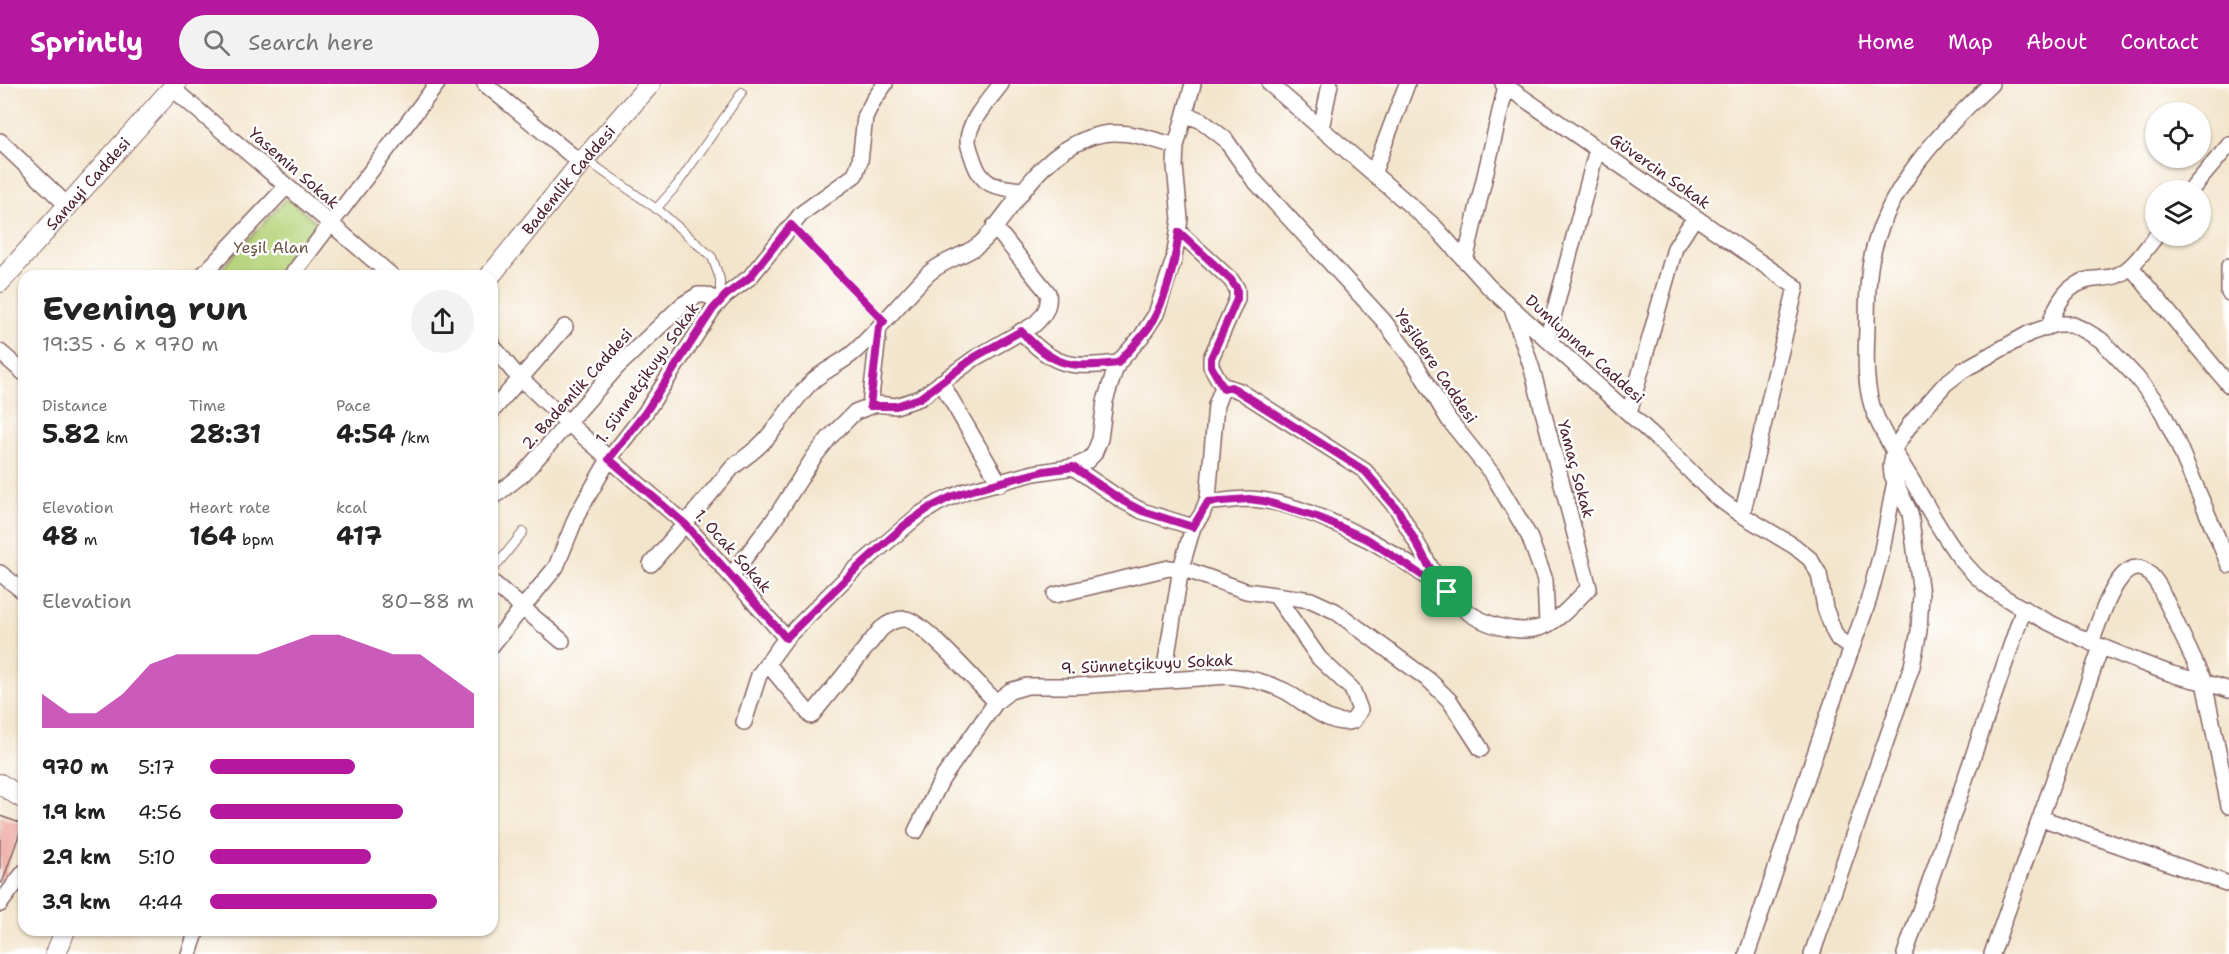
<!DOCTYPE html>
<meta charset="utf-8">
<style>
:root{--surface:#fff;--page:#f2f2f2;--text:#222;--muted:#767676;--accent:#b5179e}
body{margin:0;font-family:"Shantell Sans",sans-serif;background:var(--page);color:var(--text);height:100vh;display:flex;flex-direction:column;font-size:22px;white-space:nowrap}
*{box-sizing:border-box;margin:0}
p{font-size:20px;color:var(--muted)}
.icon{flex:none;width:33px;height:33px;fill:none;stroke:currentColor;stroke-width:2;stroke-linecap:round;stroke-linejoin:round}
.map{position:relative;flex:1;overflow:hidden}
.side{position:absolute;left:18px;top:186px;width:480px;height:666px;display:flex;flex-direction:column;background:var(--surface);border-radius:18px;box-shadow:0 2px 4px #0004}
.side>*{flex:none}
.fabs{position:absolute;left:2145px;top:18px;display:grid;gap:12px}
.fabs a{display:grid;place-items:center;width:66px;height:66px;border-radius:50%;background:var(--surface);box-shadow:0 2px 4px #0004;font-size:30px}
.pin{position:absolute;display:grid;place-items:center;width:51px;height:51px;color:#fff;margin:-26px;border-radius:12px;box-shadow:0 3px 9px #0006}
.round{display:grid;place-items:center;flex:none;width:63px;height:63px;border-radius:32px;background:var(--page)}
.headline{display:flex;align-items:center;justify-content:space-between;height:102px;padding:0 24px}
h1{font-size:33px;font-weight:700;line-height:45px}
.metrics{display:grid;grid-template-columns:repeat(3,1fr);gap:9px;height:102px;padding:6px 24px}
.metrics div{display:grid;align-content:center}
.metrics b{font-size:26px;font-weight:700}
.metrics small{font-size:16px;font-weight:400}
.metrics p{font-size:16px}
.chart{height:168px;padding:12px 24px}
.chart p{display:flex;justify-content:space-between}
.chart svg{width:100%;height:108px;margin-top:6px;fill:var(--accent);opacity:.7}
ul{padding:0 24px;list-style:none;font-size:20px}
li{display:grid;grid-template-columns:96px 72px 1fr;align-items:center;height:45px}
li i{height:15px;border-radius:8px;background:var(--accent)}
header{display:flex;align-items:center;gap:36px;box-sizing:border-box;height:84px;padding:0 30px;background:var(--accent);color:#fff}
header strong{font-size:28px}
nav{display:flex;gap:33px;margin-inline-start:auto;font-size:21px}
.search{width:420px;height:54px;background:var(--page);display:flex;align-items:center;gap:15px;box-sizing:border-box;padding:0 21px;border-radius:33px;color:var(--muted);font-size:22px}
.map>svg:first-child{display:block}
.green{fill:#b5d379;stroke:#807952;stroke-width:1.5}
.building{fill:#eba29a}
.lines{fill:none;stroke-linecap:round;stroke-linejoin:round}
.service-casing{stroke:#856463;stroke-width:10}
.minor-casing{stroke:#856463;stroke-width:18}
.tertiary-casing{stroke:#856463;stroke-width:22}
.service{stroke:#fff;stroke-width:8}
.minor{stroke:#fff;stroke-width:15}
.tertiary{stroke:#fff;stroke-width:20}
.route-casing{stroke:#fff;stroke-width:12}
.route{stroke:#b5179e;stroke-width:8}
.labels{text-anchor:middle;dominant-baseline:central;stroke-width:5;stroke-linejoin:round;paint-order:stroke}
.street-label{font-size:16px;fill:#4a1f2b;stroke:#fff}
.park-label{font-size:16px;fill:#6a5542;stroke:#fff}
</style>
<header>
<strong>Sprintly</strong>
<div class="search"><svg class="icon" aria-label="search" viewBox="0 0 24 24"><circle cx="10" cy="10" r="6"/><path d="M15 15l6 6"/></svg>Search here</div>
<nav><a>Home</a><a>Map</a><a>About</a><a>Contact</a></nav>
</header>
<div class="map">
<svg width="2229" height="870" viewBox="0 0 2229 870">
<rect width="100%" height="100%" fill="#fff"/>
<filter id="ink" filterUnits="userSpaceOnUse"><feTurbulence type="fractalNoise" baseFrequency=".0167" numOctaves="2"/><feDisplacementMap in="SourceGraphic" scale="12" xChannelSelector="R" yChannelSelector="G"/><feConvolveMatrix kernelMatrix="1 2 1 2 8 2 1 2 1" color-interpolation-filters="sRGB"/></filter>
<filter id="wash" filterUnits="userSpaceOnUse"><feTurbulence type="fractalNoise" baseFrequency=".008" numOctaves="4" result="noise"/><feDisplacementMap in="SourceGraphic" scale="24" xChannelSelector="R" yChannelSelector="G"/><feGaussianBlur stdDeviation="1.35" result="paint"/><feColorMatrix in="noise" values="0 0 0 0 0 0 0 0 0 0 0 0 0 0 0 0 0 1.4 0 .05"/><feComposite in="paint" operator="in"/></filter>
<g filter="url(#wash)">
<rect width="100%" height="100%" fill="#f3e5cc"/>
<path class="green" d="M 287,114 L 317,139 L 278,192 L 215,192 Z"/>
<g id="blocks">
<path class="building" d="M 0,732 L 23,740 L 2,799 L 0,798 Z"/>
</g>
</g>
<g filter="url(#ink)">
<use href="#blocks" fill-opacity="0" stroke="#856463" stroke-width="1.5"/>
<g class="lines">
<g class="service-casing">
<path id="service" d="M 585,75 L 661,128 L 712,173 L 720,195 L 720,215
M 656,125 L 677,101 L 742,8
M 791,141 L 884,237
M 492,487 L 523,448"/>
</g>
<g class="minor-casing">
<path id="minor" d="M 485,0 L 581,79
M 1001,0 C 990,15 969,36 968,56 C 968,63 972,71 974,78 C 983,104 998,103 1022,106
M 1270,0 L 1434,142 L 1489,203 L 1666,363 L 1714,411 L 1737,428 L 1794,462 L 1810,475 L 1819,490 L 1825,524 L 1834,548 L 1838,555 L 1851,564
M 1503,0 L 1796,203 L 1742,431
M 1991,0 C 1939,49 1885,105 1871,177 C 1867,199 1867,222 1867,245 C 1866,273 1864,304 1875,330 C 1885,356 1903,381 1917,405 C 1938,441 1960,485 1996,508 C 2049,543 2113,569 2172,590 C 2191,596 2211,599 2229,606
M 172,4 L 392,192
M 1185,30 L 1202,37 L 1225,55 L 1253,95 L 1383,236 L 1413,276 L 1449,336 L 1493,391 L 1529,452 L 1545,496 L 1547,541
M 1321,45 L 1330,0
M 0,57 L 68,122
M 1373,90 L 1407,0
M 2191,106 L 2229,61
M 1179,148 L 1231,196 L 1237,205 L 1237,215 L 1211,274 L 1211,282 L 1224,305
M 1465,177 L 1506,2
M 2229,182 L 2229,209
M 2131,183 L 2229,301
M 202,192 L 287,102
M 291,192 L 437,0
M 2049,242 C 2057,219 2067,198 2094,195 C 2105,194 2116,194 2125,187 C 2138,178 2147,163 2156,152
M 1021,247 C 1054,284 1072,284 1118,279
M 1547,256 L 1597,65
M 492,261 L 513,287 L 569,340 L 685,440 L 786,554
M 0,268 L 24,289
M 941,298 L 1000,400
M 870,322 L 879,243
M 492,327 L 565,243
M 1629,329 L 1675,164 L 1695,133
M 1073,383 L 1123,417 L 1142,427 L 1193,443
M 492,414 L 523,390 L 617,283 L 682,221 L 698,211 L 706,211 L 720,217
M 1207,418 C 1221,418 1235,415 1249,415 C 1282,416 1327,435 1357,450 C 1387,464 1420,487 1445,508 C 1452,513 1458,521 1465,526 C 1484,541 1516,550 1539,544 C 1558,539 1575,517 1589,504 L 1532,285 L 1512,225
M 651,480 L 732,384 C 742,375 754,368 763,358 C 782,339 795,312 815,295 C 827,285 841,279 853,269 C 880,245 902,216 928,190 C 945,174 970,172 986,154 C 1019,117 1037,74 1088,54 C 1118,42 1147,54 1176,62
M 0,489 L 24,508
M 731,492 L 775,434 L 814,373 L 829,354 L 855,328 L 876,320 L 896,322 L 920,314 L 975,274 L 1035,240 C 1044,231 1050,223 1048,209 L 994,142
M 492,498 L 562,557
M 1055,511 L 1169,484 L 1187,486 L 1246,507 L 1311,516 L 1335,527 L 1430,597 L 1450,617 L 1481,665
M 2091,559 C 2101,534 2125,447 2159,502 L 2204,598 L 2229,722
M 492,561 L 556,483 L 577,431 L 609,375 L 645,329 L 713,225 L 726,211 L 750,193 L 802,129 L 855,91 L 860,77 L 865,33 L 873,17 L 885,0
M 767,579 L 811,632 L 881,545 C 888,539 896,534 906,535 C 924,538 980,602 996,618
M 1163,596 L 1181,484 L 1193,443 L 1202,430 L 1208,414 L 1216,321 L 1221,308 L 1228,303 L 1240,307 L 1365,387 L 1398,426 L 1440,500
M 744,638 L 759,591 L 786,554 L 853,487 L 919,431 L 940,418 L 966,407 L 1034,389 L 1073,383 L 1087,377 L 1094,370 L 1100,355 L 1105,317 L 1114,289 L 1118,279 L 1141,253 L 1156,230 L 1174,175 L 1180,135 L 1175,82 L 1176,62 L 1193,0
M 2041,734 L 2229,800
M 916,747 L 942,695 L 996,618 L 1010,607 L 1027,602 L 1077,602 L 1229,592 C 1249,594 1267,598 1285,607 C 1304,617 1330,644 1353,637 L 1360,626 L 1352,605 L 1319,574 L 1276,512
M 0,820 L 24,788
M 189,870 L 197,846
M 1747,870 L 1833,617 L 1868,518 L 1882,466 L 1895,397
M 1812,870 L 1912,582 L 1919,547 L 1921,510 L 1910,429 L 1892,391 L 1891,382 L 1894,365 L 1911,339 L 1945,300 L 1963,286 L 2030,249 L 2056,240 L 2071,240 L 2086,247 L 2101,256 L 2137,294 L 2153,314 L 2163,329 L 2177,358 L 2229,481
M 1905,870 L 2024,524
M 1992,870 L 2101,563"/>
</g>
<g class="tertiary-casing">
<g id="tertiary">
<path id="s1" d="M 490,192 L 581,79 L 650,0"/>
<path id="s2" d="M 0,198 L 176,0"/>
<path d="M 0,700 L 24,715"/>
<path d="M 56,870 L 65,846"/>
</g>
</g>
<use href="#service" class="service"/>
<use href="#minor" class="minor"/>
<use href="#tertiary" class="tertiary"/>
</g>
</g>
<g class="lines" filter="url(#ink)">
<g class="route-casing">
<path id="route" d="M 791,141 L 884,237 L 879,243 L 870,322 L 896,322 L 920,314 L 975,273 L 1021,247 C 1055,284 1071,284 1118,279 C 1128,267 1140,256 1149,243 C 1166,216 1175,179 1179,148 L 1231,196 L 1237,205 L 1237,215 L 1211,274 L 1211,282 L 1224,305 L 1231,303 L 1235,305 L 1365,387 L 1398,426 L 1429,482 L 1447,508 L 1369,456 L 1317,433 L 1264,417 L 1249,415 L 1208,418 L 1193,443 L 1142,427 L 1123,417 L 1073,383 L 1044,387 L 978,404 L 951,413 L 929,424 L 905,441 L 853,488 L 786,554 L 685,440 L 609,375 L 645,329 L 713,225 L 726,211 L 750,193 Z"/>
</g>
<use href="#route" class="route"/>
</g>
<g class="labels">
<g class="street-label">
<text transform="translate(294 84) rotate(41)">Yasemin Sokak</text>
<text transform="translate(1660 87) rotate(35)">Güvercin Sokak</text>
<text stroke="none"><textPath href="#s1" startOffset="124">Bademlik Caddesi</textPath></text>
<text stroke="none"><textPath href="#s2" startOffset="132">Sanayi Caddesi</textPath></text>
<text transform="translate(1585 265) rotate(42)">Dumlupınar Caddesi</text>
<text transform="translate(1436 282) rotate(56)">Yeşildere Caddesi</text>
<text transform="translate(647 289) rotate(-55)">1. Sünnetçikuyu Sokak</text>
<text transform="translate(577 305) rotate(-48)">2. Bademlik Caddesi</text>
<text transform="translate(1576 385) rotate(75)">Yamaç Sokak</text>
<text transform="translate(733 467) rotate(48)">1. Ocak Sokak</text>
<text transform="translate(1147 580) rotate(-3)">9. Sünnetçikuyu Sokak</text>
</g>
<g class="park-label">
<text x="271" y="163">Yeşil Alan</text>
</g>
</g>
</svg>
<div class="fabs">
<a><svg class="icon" aria-label="locate" viewBox="0 0 24 24"><circle cx="12" cy="12" r="6"/><path d="M12 2v4M12 18v4M2 12h4M18 12h4"/></svg></a>
<a><svg class="icon" aria-label="layers" viewBox="0 0 24 24"><path d="M12 4l9 5-9 5-9-5zM3 14l9 5 9-5"/></svg></a>
</div>
<div class="pin" style="left:1447px;top:508px;background:#1e9e55"><svg class="icon" aria-label="arrive" viewBox="0 0 24 24"><path d="M6 21V4h12l-3 4 3 4H6"/></svg></div>
<section class="side">
<div class="headline"><div><h1>Evening run</h1><p>19:35 · 6 × 970 m</p></div><a class="round"><svg class="icon" aria-label="share" viewBox="0 0 24 24"><path d="M12 15V3M7 8l5-5 5 5M5 13v7h14v-7"/></svg></a></div>
<div class="metrics">
<div><p>Distance</p><b>5.82<small> km</small></b></div>
<div><p>Time</p><b>28:31</b></div>
<div><p>Pace</p><b>4:54<small> /km</small></b></div>
</div>
<div class="metrics">
<div><p>Elevation</p><b>48<small> m</small></b></div>
<div><p>Heart rate</p><b>164<small> bpm</small></b></div>
<div><p>kcal</p><b>417</b></div>
</div>
<div class="chart"><p><span>Elevation</span>80–88 m</p>
<svg viewBox="0 0 160 44" preserveAspectRatio="none"><path d="M0 44V30L10 38L20 38L30 30L40 18L50 14L60 14L70 14L80 14L90 10L100 6L110 6L120 10L130 14L140 14L150 22L160 30V44z"/></svg>
</div>
<ul>
<li><b>970 m</b>5:17<i style="width:55%"></i></li>
<li><b>1.9 km</b>4:56<i style="width:73%"></i></li>
<li><b>2.9 km</b>5:10<i style="width:61%"></i></li>
<li><b>3.9 km</b>4:44<i style="width:86%"></i></li>
</ul>
</section>
</div>
